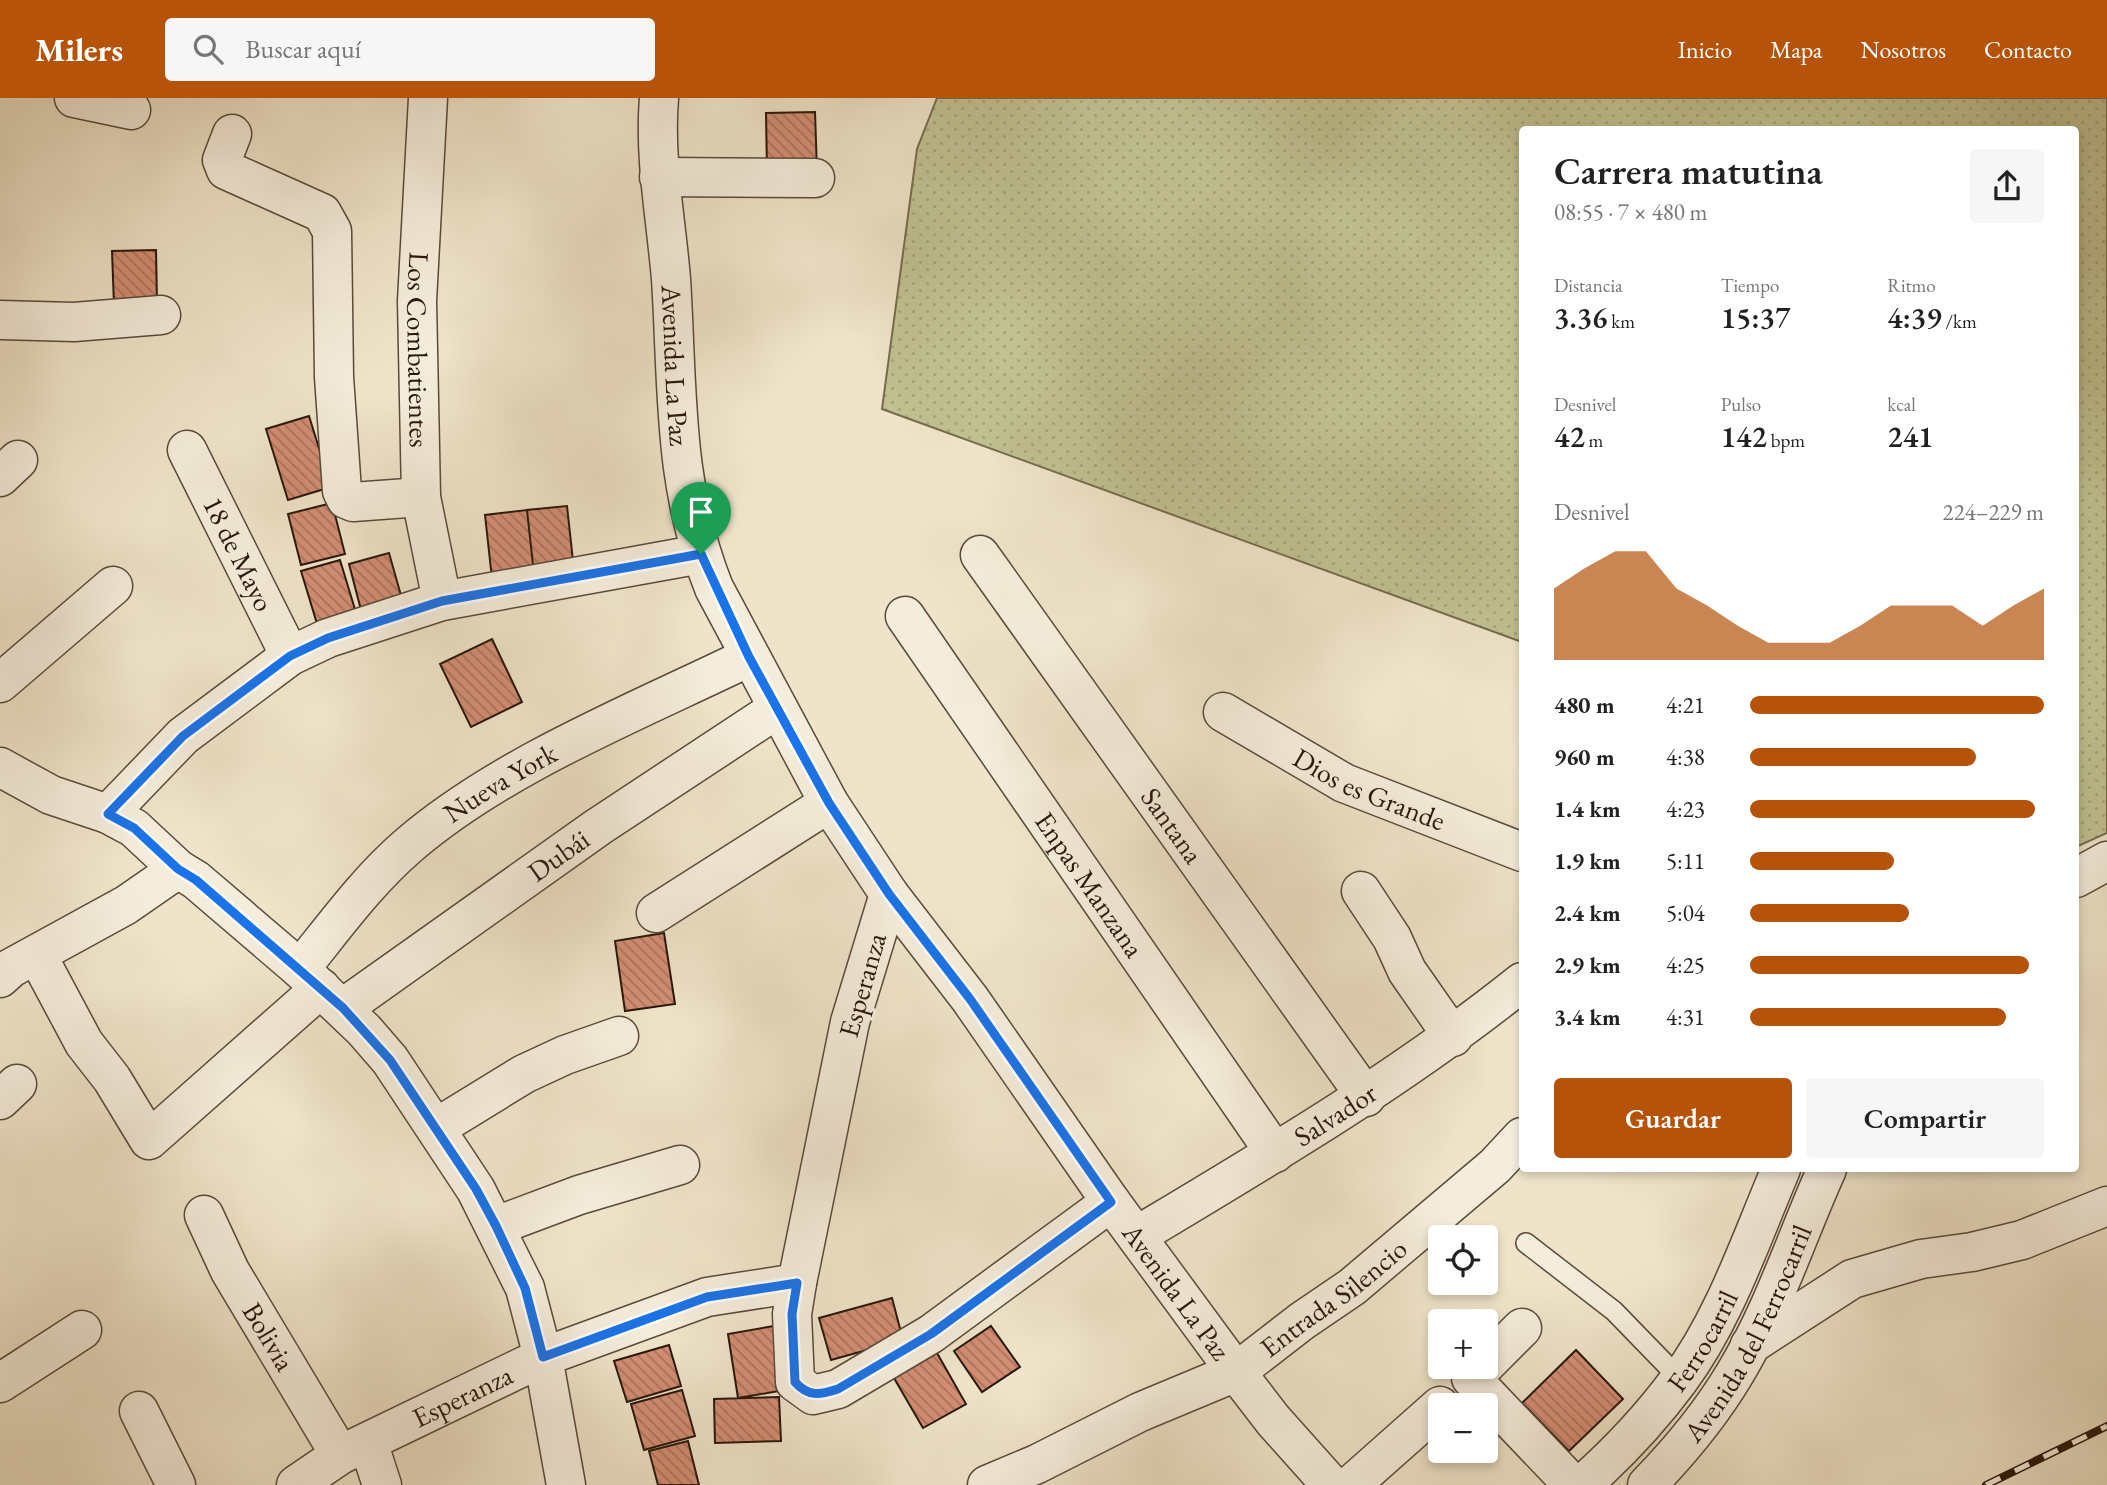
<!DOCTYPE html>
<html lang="es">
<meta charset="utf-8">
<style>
:root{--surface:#fff;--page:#f6f6f6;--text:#222;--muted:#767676;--accent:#b45309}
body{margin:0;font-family:"EB Garamond",serif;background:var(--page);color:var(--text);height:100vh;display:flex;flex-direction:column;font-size:26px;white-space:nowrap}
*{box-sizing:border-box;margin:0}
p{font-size:23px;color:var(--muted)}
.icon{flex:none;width:38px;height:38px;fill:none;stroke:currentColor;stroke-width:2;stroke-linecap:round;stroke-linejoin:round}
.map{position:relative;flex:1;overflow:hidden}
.details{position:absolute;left:1519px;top:28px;width:560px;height:1046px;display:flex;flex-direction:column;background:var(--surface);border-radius:7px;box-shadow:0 4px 10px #0003}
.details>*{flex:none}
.controls{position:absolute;left:1428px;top:1127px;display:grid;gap:14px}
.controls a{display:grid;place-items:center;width:70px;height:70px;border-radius:7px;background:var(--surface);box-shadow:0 4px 10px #0003;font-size:35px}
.pin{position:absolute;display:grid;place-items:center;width:60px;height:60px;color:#fff;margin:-72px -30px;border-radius:50% 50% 50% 0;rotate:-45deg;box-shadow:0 0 7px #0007}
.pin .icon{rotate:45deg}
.round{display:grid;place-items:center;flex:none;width:74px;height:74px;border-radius:7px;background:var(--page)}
.overview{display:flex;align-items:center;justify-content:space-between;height:119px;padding:0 35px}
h1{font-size:38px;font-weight:600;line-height:52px}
.figures{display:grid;grid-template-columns:repeat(3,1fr);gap:10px;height:119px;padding:7px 35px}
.figures div{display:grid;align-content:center}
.figures b{font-size:30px;font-weight:600}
.figures small{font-size:19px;font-weight:400}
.figures p{font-size:19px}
.chart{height:196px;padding:14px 35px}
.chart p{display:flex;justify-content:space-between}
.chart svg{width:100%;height:126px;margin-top:7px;fill:var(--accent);opacity:.7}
.action{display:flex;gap:14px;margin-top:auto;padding:14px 35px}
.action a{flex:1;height:80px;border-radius:7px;background:var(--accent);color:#fff;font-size:28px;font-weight:600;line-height:80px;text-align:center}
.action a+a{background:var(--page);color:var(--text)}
ul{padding:0 35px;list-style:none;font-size:23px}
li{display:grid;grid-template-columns:112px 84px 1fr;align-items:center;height:52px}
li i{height:18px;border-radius:9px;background:var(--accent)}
header{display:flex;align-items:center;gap:42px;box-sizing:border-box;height:98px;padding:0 35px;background:var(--accent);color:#fff}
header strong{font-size:33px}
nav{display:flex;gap:38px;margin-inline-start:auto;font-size:24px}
.search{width:490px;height:63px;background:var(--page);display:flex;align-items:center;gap:18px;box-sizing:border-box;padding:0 24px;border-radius:7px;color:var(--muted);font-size:26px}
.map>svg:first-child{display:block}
.grass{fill:url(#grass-dots);stroke:#756c4e;stroke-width:2}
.building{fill:url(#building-back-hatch);stroke:#29170a;stroke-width:2}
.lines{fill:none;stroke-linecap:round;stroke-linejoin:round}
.service-casing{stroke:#5a4a3a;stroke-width:22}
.minor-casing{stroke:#5a4a3a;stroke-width:41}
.service{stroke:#f5eddc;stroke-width:19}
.minor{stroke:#f5eddc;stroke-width:38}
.rail-casing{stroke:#29170a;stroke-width:8}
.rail{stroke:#f5eddc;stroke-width:5;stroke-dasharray:16;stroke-linecap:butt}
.route-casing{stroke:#fff;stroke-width:14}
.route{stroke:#1a73e8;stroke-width:9}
.labels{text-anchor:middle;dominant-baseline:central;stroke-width:7;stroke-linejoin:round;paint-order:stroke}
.street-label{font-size:28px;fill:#29170a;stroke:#f5eddc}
</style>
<header>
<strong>Milers</strong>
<div class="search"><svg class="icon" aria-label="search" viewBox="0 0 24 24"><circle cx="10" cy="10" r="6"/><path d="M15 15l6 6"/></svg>Buscar aquí</div>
<nav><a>Inicio</a><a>Mapa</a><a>Nosotros</a><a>Contacto</a></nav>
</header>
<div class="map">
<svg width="2107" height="1387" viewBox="0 0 2107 1387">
<defs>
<pattern id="grass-dots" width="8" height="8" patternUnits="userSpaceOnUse" patternTransform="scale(1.75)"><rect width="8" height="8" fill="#c1c191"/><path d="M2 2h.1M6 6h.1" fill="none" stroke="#a6a57c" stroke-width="1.8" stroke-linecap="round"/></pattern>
<pattern id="building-back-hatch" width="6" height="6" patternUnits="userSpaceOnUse" patternTransform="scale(1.75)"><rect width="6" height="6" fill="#d38e74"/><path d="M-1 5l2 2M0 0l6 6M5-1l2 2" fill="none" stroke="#ab735d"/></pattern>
</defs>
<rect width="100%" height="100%" fill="#efe4c9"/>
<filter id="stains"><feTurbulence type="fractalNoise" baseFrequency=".00286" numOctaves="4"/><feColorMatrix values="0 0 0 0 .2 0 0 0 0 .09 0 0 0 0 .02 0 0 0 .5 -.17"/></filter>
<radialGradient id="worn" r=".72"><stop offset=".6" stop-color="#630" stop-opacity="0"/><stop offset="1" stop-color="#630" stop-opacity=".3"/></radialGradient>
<path class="grass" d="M 937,0 L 2107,0 L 2107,735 L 2076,749 L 2076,32 L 1522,32 L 1522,544 L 882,311 L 917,51 Z"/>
<path class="building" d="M 815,14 L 817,73 L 767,74 L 766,15 Z
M 156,152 L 157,206 L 114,207 L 112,153 Z
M 309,318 L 331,389 L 288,402 L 266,331 Z
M 332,405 L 345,456 L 301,467 L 288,416 Z
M 567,408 L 574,472 L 534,476 L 527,412 Z
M 527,412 L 534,476 L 492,481 L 485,417 Z
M 389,455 L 402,501 L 361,512 L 349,466 Z
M 340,462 L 357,518 L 318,529 L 301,473 Z
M 492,541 L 522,604 L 471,629 L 440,566 Z
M 664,835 L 675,906 L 625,913 L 615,843 Z
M 892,1200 L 903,1242 L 831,1262 L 819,1220 Z
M 774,1228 L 785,1292 L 738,1300 L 728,1236 Z
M 991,1228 L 1020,1269 L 982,1294 L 954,1253 Z
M 669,1247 L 681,1288 L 627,1304 L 614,1263 Z
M 1576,1252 L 1623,1301 L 1569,1353 L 1522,1305 Z
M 937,1255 L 966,1306 L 923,1330 L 894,1280 Z
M 682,1292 L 695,1338 L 644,1352 L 631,1306 Z
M 779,1299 L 781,1343 L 715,1345 L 714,1301 Z
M 688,1343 L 699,1387 L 658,1387 L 649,1353 Z"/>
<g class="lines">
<g class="service-casing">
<path id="service" d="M 1526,1145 L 1614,1213 L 1680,1281"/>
</g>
<g class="minor-casing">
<g id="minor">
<path d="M 74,0 L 131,12"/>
<path id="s1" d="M 428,0 L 417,203 L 421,399 L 442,503"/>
<path id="s2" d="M 659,0 C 654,61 666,121 671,181 C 678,291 672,385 714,490 L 829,705 L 889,796 L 970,901 L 1111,1104 L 1236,1274 L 1273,1322 L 1331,1387"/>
<path d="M 232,36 L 222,62 L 226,72 L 322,115 L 332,133 L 334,279 L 342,393 L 346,401 L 353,404 L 421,399"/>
<path d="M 659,79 L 815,80"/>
<path d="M 0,222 L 74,224 L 161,217"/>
<path id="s3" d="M 187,352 L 290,558"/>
<path d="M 0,379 L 18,362"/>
<path id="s4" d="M 980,457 L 1366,999"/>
<path id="s5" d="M 905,518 L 1275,1055"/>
<path d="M 0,585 L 113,488"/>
<path id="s6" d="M 1223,614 L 1344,685 L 1522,754"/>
<path d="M 0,669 L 51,697 L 108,716 L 134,730 L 178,771 L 196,782 L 300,871 L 364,932 L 390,962 L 476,1092 L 525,1190 L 543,1259 L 566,1387"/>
<path d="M 108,716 L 183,638 L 290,558 L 328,540 L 442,503 L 701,456"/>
<path d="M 2076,780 L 2107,763"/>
<path d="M 1361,793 L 1392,840 L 1407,873 L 1453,939"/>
<path d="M 889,796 L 850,924 L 797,1185 L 792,1216 L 795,1284 L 813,1297 L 838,1291 L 931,1236 L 1111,1104"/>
<path d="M 656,815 L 829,705"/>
<path d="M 37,857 L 84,945 L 112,981 L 149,1042 L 321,890"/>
<path id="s7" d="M 300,871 C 335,828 367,783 409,747 C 502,667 638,613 749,559"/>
<path d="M 0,880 L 11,870 L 126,807 L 178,771"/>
<path id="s8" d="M 343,910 L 598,729 L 777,611"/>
<path d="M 0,1002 L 17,986"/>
<path d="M 436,1030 L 524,976 L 565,957 L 619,938"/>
<path id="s9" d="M 204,1117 L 230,1173 L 340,1357"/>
<path d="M 496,1128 L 579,1097 L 680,1067"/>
<path id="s10" d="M 1138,1137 C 1270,1058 1402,980 1522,884"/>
<path d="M 1750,1247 L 1852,1181 L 1921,1161 L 1972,1154 L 2022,1142 L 2107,1108"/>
<path d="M 1486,1266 L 1522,1230"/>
<path d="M 1471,1280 L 1573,1387"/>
<path d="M 0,1285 L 82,1232"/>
<path d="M 139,1313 L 176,1387"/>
<path d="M 368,1344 L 382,1387"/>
<path id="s11" d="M 296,1387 L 340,1357 L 543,1259 L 707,1199 L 797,1185"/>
<path id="s12" d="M 987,1387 L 1037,1366 L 1140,1314 L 1236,1274 L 1302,1223 L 1352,1189 L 1495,1068 L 1522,1039"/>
<path d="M 1351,1387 L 1440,1308"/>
<path id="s13" d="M 1582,1387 C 1617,1356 1651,1320 1679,1282 C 1725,1220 1751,1141 1781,1071"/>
<path id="s14" d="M 1647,1387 C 1679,1354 1710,1317 1734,1277 C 1773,1213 1796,1140 1827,1071"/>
</g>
</g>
<use href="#service" class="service"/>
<use href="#minor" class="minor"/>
<g class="rail-casing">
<path id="rail" d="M 1986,1387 L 2107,1328"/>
</g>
<use href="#rail" class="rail"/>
</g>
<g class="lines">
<g class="route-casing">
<path id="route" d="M 701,456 L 749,559 L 829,705 L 889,796 L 970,901 L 1111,1104 L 931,1236 L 838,1291 C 820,1297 808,1299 795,1284 L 792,1216 L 797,1185 L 707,1199 L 543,1259 L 525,1190 L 496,1128 L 476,1091 L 390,962 L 343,910 L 196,782 L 178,771 L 134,730 L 108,716 L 183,638 L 290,558 L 328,540 L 442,503 Z"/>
</g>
<use href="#route" class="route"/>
</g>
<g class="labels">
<g class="street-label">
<text stroke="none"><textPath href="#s1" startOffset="252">Los Combatientes</textPath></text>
<text stroke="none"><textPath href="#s2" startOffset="268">Avenida La Paz</textPath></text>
<text stroke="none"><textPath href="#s3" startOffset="116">18 de Mayo</textPath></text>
<text stroke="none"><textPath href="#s7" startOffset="276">Nueva York</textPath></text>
<text stroke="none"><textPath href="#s6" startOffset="166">Dios es Grande</textPath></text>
<text stroke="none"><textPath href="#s4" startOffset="332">Santana</textPath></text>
<text stroke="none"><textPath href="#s8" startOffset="264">Dubái</textPath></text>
<text stroke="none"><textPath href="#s5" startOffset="326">Enpas Manzana</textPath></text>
<text transform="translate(862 887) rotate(-74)">Esperanza</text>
<text stroke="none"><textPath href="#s10" startOffset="231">Salvador</textPath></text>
<text stroke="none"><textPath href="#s2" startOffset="1339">Avenida La Paz</textPath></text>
<text stroke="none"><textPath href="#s12" startOffset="396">Entrada Silencio</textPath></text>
<text stroke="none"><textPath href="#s14" startOffset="184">Avenida del Ferrocarril</textPath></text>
<text stroke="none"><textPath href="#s9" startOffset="138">Bolivia</textPath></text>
<text stroke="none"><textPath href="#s13" startOffset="189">Ferrocarril</textPath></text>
<text stroke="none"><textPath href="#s11" startOffset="189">Esperanza</textPath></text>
</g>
</g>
<rect width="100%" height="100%" filter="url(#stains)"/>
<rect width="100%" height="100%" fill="url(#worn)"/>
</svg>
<div class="controls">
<a><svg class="icon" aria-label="locate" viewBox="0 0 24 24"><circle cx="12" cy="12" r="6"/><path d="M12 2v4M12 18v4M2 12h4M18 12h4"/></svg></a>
<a>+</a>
<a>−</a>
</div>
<div class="pin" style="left:701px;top:456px;background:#1e9e55"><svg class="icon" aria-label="arrive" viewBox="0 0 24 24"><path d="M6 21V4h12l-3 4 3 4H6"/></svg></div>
<section class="details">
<div class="overview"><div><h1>Carrera matutina</h1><p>08:55 · 7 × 480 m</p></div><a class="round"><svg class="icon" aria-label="share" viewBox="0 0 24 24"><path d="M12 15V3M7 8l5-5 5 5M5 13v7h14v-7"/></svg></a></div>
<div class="figures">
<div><p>Distancia</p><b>3.36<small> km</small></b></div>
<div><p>Tiempo</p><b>15:37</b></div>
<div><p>Ritmo</p><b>4:39<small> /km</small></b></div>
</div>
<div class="figures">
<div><p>Desnivel</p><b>42<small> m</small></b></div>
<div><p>Pulso</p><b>142<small> bpm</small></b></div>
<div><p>kcal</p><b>241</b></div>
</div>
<div class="chart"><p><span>Desnivel</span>224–229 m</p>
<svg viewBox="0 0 160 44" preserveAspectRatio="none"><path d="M0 44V19L10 12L20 6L30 6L40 19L50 25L60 32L70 38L80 38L90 38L100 32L110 25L120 25L130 25L140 32L150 25L160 19V44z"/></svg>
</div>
<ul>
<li><b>480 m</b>4:21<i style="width:100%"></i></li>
<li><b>960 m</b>4:38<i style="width:77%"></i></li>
<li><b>1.4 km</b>4:23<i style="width:97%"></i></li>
<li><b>1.9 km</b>5:11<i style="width:49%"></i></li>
<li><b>2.4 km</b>5:04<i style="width:54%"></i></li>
<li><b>2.9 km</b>4:25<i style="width:95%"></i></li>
<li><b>3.4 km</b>4:31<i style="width:87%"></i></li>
</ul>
<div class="action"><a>Guardar</a><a>Compartir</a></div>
</section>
</div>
